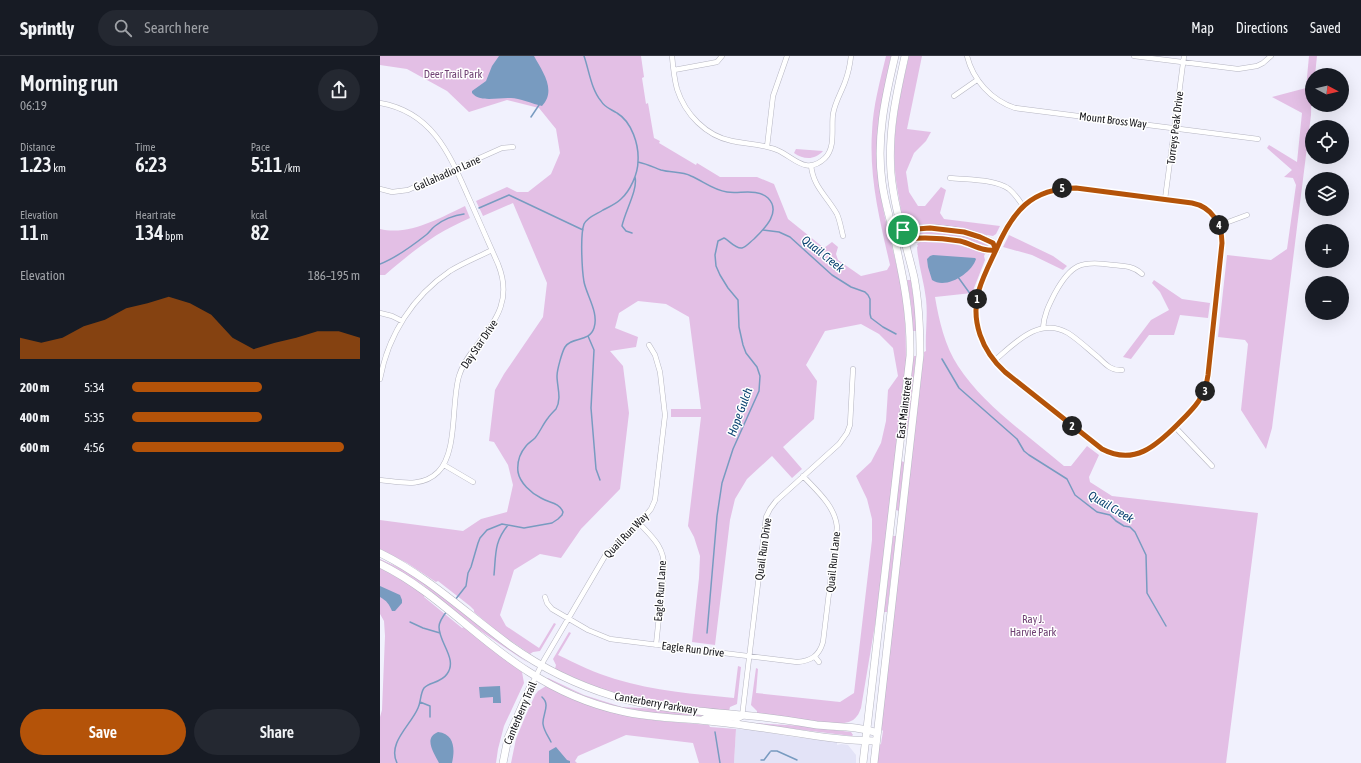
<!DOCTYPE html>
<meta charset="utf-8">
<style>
:root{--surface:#171b24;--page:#242831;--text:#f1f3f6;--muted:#9ea1a6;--line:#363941;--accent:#b45309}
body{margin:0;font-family:"Asap Condensed",sans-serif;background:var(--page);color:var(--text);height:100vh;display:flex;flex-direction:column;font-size:15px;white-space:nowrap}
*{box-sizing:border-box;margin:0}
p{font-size:13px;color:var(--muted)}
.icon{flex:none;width:22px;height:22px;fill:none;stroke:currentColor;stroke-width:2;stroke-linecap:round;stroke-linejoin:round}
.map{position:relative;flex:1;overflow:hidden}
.sheet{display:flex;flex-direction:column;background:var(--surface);width:380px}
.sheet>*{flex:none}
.needle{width:26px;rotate:97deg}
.buttons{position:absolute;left:925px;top:12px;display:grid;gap:8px}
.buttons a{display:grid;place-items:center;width:44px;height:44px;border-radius:50%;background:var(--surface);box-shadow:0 4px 16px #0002;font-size:20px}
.pin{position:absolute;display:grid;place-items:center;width:34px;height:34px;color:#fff;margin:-17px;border:2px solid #fff;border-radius:50%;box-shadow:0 1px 4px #0007}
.km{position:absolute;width:20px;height:20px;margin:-10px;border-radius:50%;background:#222;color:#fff;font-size:11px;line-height:20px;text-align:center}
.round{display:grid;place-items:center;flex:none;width:42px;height:42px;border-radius:21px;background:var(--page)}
.head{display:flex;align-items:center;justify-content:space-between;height:68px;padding:0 20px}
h1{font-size:22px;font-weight:600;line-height:30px}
.metrics{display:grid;grid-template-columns:repeat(3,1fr);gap:6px;height:68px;padding:4px 20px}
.metrics div{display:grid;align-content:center}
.metrics b{font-size:20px;font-weight:600}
.metrics small{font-size:11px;font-weight:400}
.metrics p{font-size:11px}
.chart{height:112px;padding:8px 20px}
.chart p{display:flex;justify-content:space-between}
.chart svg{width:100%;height:72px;margin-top:4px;fill:var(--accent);opacity:.7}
.cta{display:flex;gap:8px;margin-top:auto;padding:8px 20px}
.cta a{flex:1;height:46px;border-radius:24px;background:var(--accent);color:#fff;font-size:16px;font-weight:600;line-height:46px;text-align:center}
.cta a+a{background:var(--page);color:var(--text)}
ul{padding:0 20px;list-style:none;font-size:13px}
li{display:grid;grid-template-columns:64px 48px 1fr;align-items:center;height:30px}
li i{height:10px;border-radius:5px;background:var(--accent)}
header{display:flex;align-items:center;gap:24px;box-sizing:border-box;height:56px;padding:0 20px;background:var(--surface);border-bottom:1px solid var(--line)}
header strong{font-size:19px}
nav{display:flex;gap:22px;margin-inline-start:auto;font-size:14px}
.search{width:280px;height:36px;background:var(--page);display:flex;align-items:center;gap:10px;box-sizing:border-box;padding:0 14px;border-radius:22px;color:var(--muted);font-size:15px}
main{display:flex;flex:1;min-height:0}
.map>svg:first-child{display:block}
.built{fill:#e3e3f7}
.green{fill:#e3bfe5}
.water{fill:#789bc0}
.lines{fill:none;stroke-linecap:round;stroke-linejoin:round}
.stream{stroke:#789bc0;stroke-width:1.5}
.street-casing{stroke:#b6b6c2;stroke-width:5.5}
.secondary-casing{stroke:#b6b6c2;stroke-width:8}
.primary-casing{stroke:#b6b6c2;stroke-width:8}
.street{stroke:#fff;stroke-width:4.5}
.secondary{stroke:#fff;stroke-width:7}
.primary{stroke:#fff;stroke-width:7}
.route-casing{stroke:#fff;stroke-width:8}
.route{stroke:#b45309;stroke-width:5}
.labels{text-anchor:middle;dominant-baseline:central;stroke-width:3;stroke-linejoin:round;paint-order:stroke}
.park-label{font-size:11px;fill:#6f4173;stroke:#fff}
.street-label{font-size:11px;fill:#131318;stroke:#fff}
.water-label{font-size:12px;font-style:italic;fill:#0a4271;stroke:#fff}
</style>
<header>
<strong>Sprintly</strong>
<div class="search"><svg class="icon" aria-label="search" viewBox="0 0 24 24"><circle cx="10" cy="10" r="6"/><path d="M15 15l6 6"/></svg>Search here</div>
<nav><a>Map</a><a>Directions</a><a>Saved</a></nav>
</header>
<main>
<section class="sheet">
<div class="head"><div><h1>Morning run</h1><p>06:19</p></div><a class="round"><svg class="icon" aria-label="share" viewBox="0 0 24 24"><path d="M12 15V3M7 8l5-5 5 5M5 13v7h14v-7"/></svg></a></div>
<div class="metrics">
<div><p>Distance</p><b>1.23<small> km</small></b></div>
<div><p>Time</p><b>6:23</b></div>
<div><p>Pace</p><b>5:11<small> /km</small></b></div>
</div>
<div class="metrics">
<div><p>Elevation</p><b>11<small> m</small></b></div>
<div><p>Heart rate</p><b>134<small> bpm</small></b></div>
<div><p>kcal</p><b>82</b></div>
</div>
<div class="chart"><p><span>Elevation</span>186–195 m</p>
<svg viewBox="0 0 160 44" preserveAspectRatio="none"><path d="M0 44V31L10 34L20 31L30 24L40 20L50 13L60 10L70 6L80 10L90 17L100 31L110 38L120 34L130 31L140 27L150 27L160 31V44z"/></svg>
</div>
<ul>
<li><b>200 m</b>5:34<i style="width:57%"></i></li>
<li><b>400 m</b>5:35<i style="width:57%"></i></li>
<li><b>600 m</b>4:56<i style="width:93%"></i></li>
</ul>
<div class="cta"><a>Save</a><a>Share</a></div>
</section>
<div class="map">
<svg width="981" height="707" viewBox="0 0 981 707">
<rect width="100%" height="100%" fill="#f1f1fd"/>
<path class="built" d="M 356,673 L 374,674 L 414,681 L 457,686 L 457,689 L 461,688 L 468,689 L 476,699 L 476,707 L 354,707 Z"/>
<path class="green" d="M 0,0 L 261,0 L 264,21 L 262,22 L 266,48 L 268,47 L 274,82 L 280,85 L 279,87 L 316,109 L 317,107 L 340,121 L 377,121 L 394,128 L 408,163 L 444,192 L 452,186 L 458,191 L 456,198 L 458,204 L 481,220 L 507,214 L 510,209 C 500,165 489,122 492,76 C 493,50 500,25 506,0 L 511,0 C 504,35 495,69 497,105 C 498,144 511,182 519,221 C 525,249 526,276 526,305 L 496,563 L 481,652 C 480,654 479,658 477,660 C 472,667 466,666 459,668 L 377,658 L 377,655 L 371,649 L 376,612 L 378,613 L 376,637 L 460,646 L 474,637 L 492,484 L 492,463 L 487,443 L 476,420 L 491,406 L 501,387 L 506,365 L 508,334 L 518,320 L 513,292 L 499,278 L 481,268 L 445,275 L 426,309 L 437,325 L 434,363 L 403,391 L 422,413 L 412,422 L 392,400 L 367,423 L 355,443 L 350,464 L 335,589 L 312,586 L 319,522 L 320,500 L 314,481 L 308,470 L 321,361 L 291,361 L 291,353 L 321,353 L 309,261 L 286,248 L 258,245 L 239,257 L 235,272 L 258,281 L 256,291 L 230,295 L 243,310 L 249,357 L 240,433 L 201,473 L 181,502 L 160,498 L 134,514 L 120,559 L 126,570 L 159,592 L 174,567 L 176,568 L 160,595 L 153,596 L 150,598 L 119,577 L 94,556 L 94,554 L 90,550 L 58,525 L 56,526 L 27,507 L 0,493 L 0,464 L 83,475 L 101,463 L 127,456 L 133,429 L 128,409 L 114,386 L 109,385 L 115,334 L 124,318 L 163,261 L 167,227 L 133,147 L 103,160 L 96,145 L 127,131 L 137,136 L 148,136 L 171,118 L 180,97 L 176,73 L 159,52 L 127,44 L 89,56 L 67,35 L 27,13 L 0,9 Z
M 529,0 L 542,0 L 527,73 L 551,76 L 546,85 L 534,97 L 526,116 L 529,136 L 538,150 L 545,150 L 561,131 L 566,134 L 560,157 L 564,163 L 620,170 L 616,178 L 613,180 L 607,179 L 606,180 L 549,169 L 532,170 L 525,167 C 521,158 520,147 518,137 C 509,89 518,47 529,0 Z
M 929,0 L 937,0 L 935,19 L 932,19 L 931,59 L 892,372 L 886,393 L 861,354 L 868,288 L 865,284 L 838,281 L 847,199 L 891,204 L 907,193 L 916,129 L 913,122 L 904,121 L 912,114 L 887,92 L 889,89 L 917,106 L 922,57 L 892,41 L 926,32 Z
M 416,93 L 443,95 C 435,104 424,104 414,97 Z
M 85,150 L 90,162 C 55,177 34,194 5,219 L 0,219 L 0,173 C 29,180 60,162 85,150 Z
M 555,175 L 593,182 L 608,188 L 608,190 L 607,191 L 533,180 L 533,178 L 538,176 Z
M 629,179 L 673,200 L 687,210 L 683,214 L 652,199 L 623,191 Z
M 546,185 C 569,186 583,189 604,197 L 605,198 L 604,200 L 605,204 L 592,237 L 555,241 C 559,265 565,290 578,310 C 603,349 649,380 684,410 L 691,410 L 707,390 L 719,399 L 709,421 L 710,426 L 732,440 L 878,457 L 846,707 L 497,707 L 499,689 L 501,688 L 503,675 L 501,673 L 544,296 L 546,295 C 545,278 548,260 546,243 C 544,225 538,208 537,191 L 538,190 L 537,188 L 540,186 Z
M 527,224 L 531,224 L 531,227 L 535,249 L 537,275 L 533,275 L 531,248 Z
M 774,224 L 802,243 L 830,247 L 828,262 L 800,259 L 794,279 L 769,279 L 751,303 L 743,301 L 771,264 L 789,254 L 780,236 L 772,227 Z
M 533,300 L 536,300 L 528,374 L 525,374 Z
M 521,405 L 524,406 L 519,455 L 516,454 Z
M 513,480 L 516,480 L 507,556 L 504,556 Z
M 0,503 L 33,518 L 148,607 L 99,574 L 43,529 L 23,517 L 0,505 Z
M 0,512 L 20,523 L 45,539 L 44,541 L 82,572 L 84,571 L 142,616 L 144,627 L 124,670 L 118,693 L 116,707 L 0,707 L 0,661 L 2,654 L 5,580 L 4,565 L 0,558 Z
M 189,576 L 191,577 L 178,599 C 197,608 215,617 235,623 C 274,635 315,638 354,642 L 358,610 L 361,611 L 357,648 L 350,651 L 349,655 C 317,651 284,649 252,642 C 225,635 200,625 175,613 L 176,609 L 173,603 Z
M 168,622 L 204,639 L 242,651 L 276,653 L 351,662 C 316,659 281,660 247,653 C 219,647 193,636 167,623 Z
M 166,630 C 188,641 211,651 235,657 C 264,665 299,666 329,669 L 330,671 L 356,673 L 354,707 L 319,707 L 313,687 L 246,679 L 198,700 L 195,705 L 197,707 L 131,707 L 136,683 L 145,661 L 155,639 L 158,635 Z
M 374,667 L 423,670 L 471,676 L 473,679 L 472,680 L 374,668 Z"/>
<path class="water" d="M 119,0 L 154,0 C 162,15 177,34 162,50 C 153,48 139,42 131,42 C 119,41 100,47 92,37 L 92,35 L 106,25 L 112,10 Z
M 553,199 L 595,202 L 596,203 C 592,217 566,234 552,224 L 548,211 L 547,203 L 550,200 Z
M 0,530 L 20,539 L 22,544 L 22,547 L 15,555 L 12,555 C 9,548 7,545 0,541 Z
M 120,630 L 121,647 L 113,647 L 113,641 L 100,642 L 99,631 Z
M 58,676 C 75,678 75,694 72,707 L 59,707 C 54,697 43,682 58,676 Z
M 176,691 L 187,704 L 190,705 L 190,707 L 169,707 L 169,695 Z"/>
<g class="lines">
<path class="stream" d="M 151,61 L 159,49
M 258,106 C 267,108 273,111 281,114 C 291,117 302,115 311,120 C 323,125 333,134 347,136 C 360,138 377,132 388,142 C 402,156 384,173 374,183 C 370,186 366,191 362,192 C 355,193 349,184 344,182 L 338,185 L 335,199 L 336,210 L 340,219 L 348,232 L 358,244 L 359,271 L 363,289 L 366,297 L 377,311 L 380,320 L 379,335 L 353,393 L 342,427 L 337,460 L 327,577
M 99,152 L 129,139 L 203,174
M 383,174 L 399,176 L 410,181 L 452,219 L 471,231 L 485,236 L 488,239 L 490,243 L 490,258 L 491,262 L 503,271 L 516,278
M 252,177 L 246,175 L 242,170 C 245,155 258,134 255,121
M 0,208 C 16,202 32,190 46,179 C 49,177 51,173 55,170 C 62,164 74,159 84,158
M 578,221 L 591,239
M 208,280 L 214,294 L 211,352 L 216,413 L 220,424
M 562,303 L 579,332 L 637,383 L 644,395 L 649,399 L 687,423 L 695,439 L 717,456 L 730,459 L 736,465 L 744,470 L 750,471 L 755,476 L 766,499 L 767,537 L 786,570
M 114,519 C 116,498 114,486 128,469
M 75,544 L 86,530 L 88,517 L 91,511 L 98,487 L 100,482 L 107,474 L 122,468 L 144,472 L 172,467 L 178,463 L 182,459 L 183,456 C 179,446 169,447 161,442 C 151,437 140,427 138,416 C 137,407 140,397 146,390 C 148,387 152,385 155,382 C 160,376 163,368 168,362 C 170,359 173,356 176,353 C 182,342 177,331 177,320 C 177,314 182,296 185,291 C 192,280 209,287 214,272 C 219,257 207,240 204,226 C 202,214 200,179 204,168 C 207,161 217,158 223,154 C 229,151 236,148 241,143 C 250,135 258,118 258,105 C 259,89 252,66 237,57 C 231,53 225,52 221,45 C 211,33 209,14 204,0
M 30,566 L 43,572 L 60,577
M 162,641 C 171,649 162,659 163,668 C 164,675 168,680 171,686
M 40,646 L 50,650 L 50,661
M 335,676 L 340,707
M 391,695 L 397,695 L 417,704
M 381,704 L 384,704 L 390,696
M 17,707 C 7,687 31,669 38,652 C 41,646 40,638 44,632 C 49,626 61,627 67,618 C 78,603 59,587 59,571 C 59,565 63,560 67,555"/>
<g class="street-casing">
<path id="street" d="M 292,0 C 293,11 294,22 297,33 C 305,58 326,80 352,85 C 366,88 384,88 397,94 C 414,101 426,120 445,102 C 456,91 451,72 453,58 C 455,46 461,37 465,26 C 468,18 470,9 471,0
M 587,0 C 593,24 611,44 635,52 L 878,83
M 754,0 L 858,13 L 877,10 L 883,7 L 891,0
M 294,14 L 332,7 L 337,6 L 342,0
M 574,40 L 597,24
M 0,47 C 52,56 69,97 88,140 C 98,163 108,185 118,208 C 133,245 115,265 94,293 C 88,301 82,310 79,320 C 71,347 78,396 58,416 C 42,432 20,426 0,424
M 387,91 L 393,40 L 407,0
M 431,109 C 433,131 447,140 457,158 C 460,165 461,172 463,180
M 570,122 C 588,124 615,123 629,133 C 635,138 639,144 643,150
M 681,132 L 696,132 L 815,147 C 834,153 842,169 842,187 L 829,319 C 825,342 814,352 798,368 C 772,393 748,413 713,387 L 620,311 C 607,298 598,282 596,263 C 595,255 596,247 598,239 C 600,228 605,218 610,208 C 618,187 626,165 643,150 C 654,141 668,135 681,132 Z
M 0,133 L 12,136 L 28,134 L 122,92 L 133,91
M 785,143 L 804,0
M 840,169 L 867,159
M 0,257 L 12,260 L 22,265
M 663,272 C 664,258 669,249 675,237 C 691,208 701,204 733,209 C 744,210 754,210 762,218
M 614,305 C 635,287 659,260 688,277 C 699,284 709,294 719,302 C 726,309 732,315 742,314
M 0,323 C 8,279 33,240 70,215 C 83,207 98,201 112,194
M 795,371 L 832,410
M 64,409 L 93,426
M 258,466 C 272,481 285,491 284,513 L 276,589
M 165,541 L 167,547 L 172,553 L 208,574 L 230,583 L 417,606 C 431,605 439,600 443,586 L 457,471 C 455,450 437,435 423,420
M 435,601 L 439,606
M 150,632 L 164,604 L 225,500 L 266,459 L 271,453 L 275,444 L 285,359 L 280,316 L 275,299 L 269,289
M 320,664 L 327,660 L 358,663 L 362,661 L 386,461 L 390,453 L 396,445 L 459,388 L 467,377 L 470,369 L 473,313"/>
</g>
<g class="secondary-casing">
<path id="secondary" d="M 550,172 C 572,173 593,176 613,187 L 616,194 C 603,196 592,188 580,185 C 569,183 558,182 548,182 C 535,182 527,184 514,181 L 523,174 Z
M 0,497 C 49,521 87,558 131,590 C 162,612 197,629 233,640 C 275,653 319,655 362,659 C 387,661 412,665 437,669 C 457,671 478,670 497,677
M 0,508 C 56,535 97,584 149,616 C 177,634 209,648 241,655 C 266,661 293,662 319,664 C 338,666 357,668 376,671 C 416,676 456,685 496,685
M 123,707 L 128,682 L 150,632"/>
</g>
<g class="primary-casing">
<path id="primary" d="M 483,707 L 530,300 C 531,259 523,220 514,180 C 510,162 504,144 502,126 C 496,83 505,42 515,0
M 494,707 L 540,299 C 540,273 539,247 534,221 C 526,187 514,152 511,117 C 508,76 516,40 525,0"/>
</g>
<use href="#street" class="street"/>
<use href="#secondary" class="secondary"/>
<use href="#primary" class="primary"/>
</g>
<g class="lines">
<g class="route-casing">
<path id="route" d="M 523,174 L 514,181 C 526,184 532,182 545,182 C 556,182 568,183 580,185 C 592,188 603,196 616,194 C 610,207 603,220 599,234 C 590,265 602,295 625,316 L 722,393 C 754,410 776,390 798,368 C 814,352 825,342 828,319 L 842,187 C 842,168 832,151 812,147 L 696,132 C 651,132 632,156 616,194 L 613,187 L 600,181 L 584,176 L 550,172 L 523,174"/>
</g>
<use href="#route" class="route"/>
</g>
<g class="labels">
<g class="park-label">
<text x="73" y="18">Deer Trail Park</text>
<text x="653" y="563">Ray J.<tspan x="653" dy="13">Harvie Park</tspan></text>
</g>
<g class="street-label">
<text transform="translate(733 64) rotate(7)">Mount Bross Way</text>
<text transform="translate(795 72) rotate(-83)">Torreys Peak Drive</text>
<text transform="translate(67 117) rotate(-24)">Gallahadion Lane</text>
<text transform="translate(99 288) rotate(-56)">Day Star Drive</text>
<text transform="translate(524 352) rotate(-83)">East Mainstreet</text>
<text transform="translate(246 479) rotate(-46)">Quail Run Way</text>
<text transform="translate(383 493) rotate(-82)">Quail Run Drive</text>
<text transform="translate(453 506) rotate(-84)">Quail Run Lane</text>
<text transform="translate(280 535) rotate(-86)">Eagle Run Lane</text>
<text transform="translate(313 593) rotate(7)">Eagle Run Drive</text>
<text transform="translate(276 647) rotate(10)">Canterberry Parkway</text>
<text transform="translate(140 657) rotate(-67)">Canterberry Trail</text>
</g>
<g class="water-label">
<text transform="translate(443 198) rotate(39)">Quail Creek</text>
<text transform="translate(360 356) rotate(-70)">Hope Gulch</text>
<text transform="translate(731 451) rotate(31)">Quail Creek</text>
</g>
</g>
</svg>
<div class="buttons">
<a><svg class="needle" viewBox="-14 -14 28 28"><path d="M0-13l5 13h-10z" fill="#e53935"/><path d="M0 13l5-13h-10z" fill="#9ea1a6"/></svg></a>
<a><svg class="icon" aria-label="locate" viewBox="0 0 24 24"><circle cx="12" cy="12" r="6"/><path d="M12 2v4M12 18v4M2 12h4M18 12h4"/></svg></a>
<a><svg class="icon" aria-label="layers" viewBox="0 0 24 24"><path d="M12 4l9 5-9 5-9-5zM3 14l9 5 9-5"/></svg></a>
<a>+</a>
<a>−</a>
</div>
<div class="pin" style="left:523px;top:174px;background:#1e9e55"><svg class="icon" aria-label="arrive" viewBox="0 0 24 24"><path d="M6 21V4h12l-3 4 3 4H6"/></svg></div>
<b class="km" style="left:597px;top:243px">1</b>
<b class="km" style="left:692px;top:370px">2</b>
<b class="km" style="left:825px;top:335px">3</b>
<b class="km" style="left:839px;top:169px">4</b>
<b class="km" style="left:682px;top:132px">5</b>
</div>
</main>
